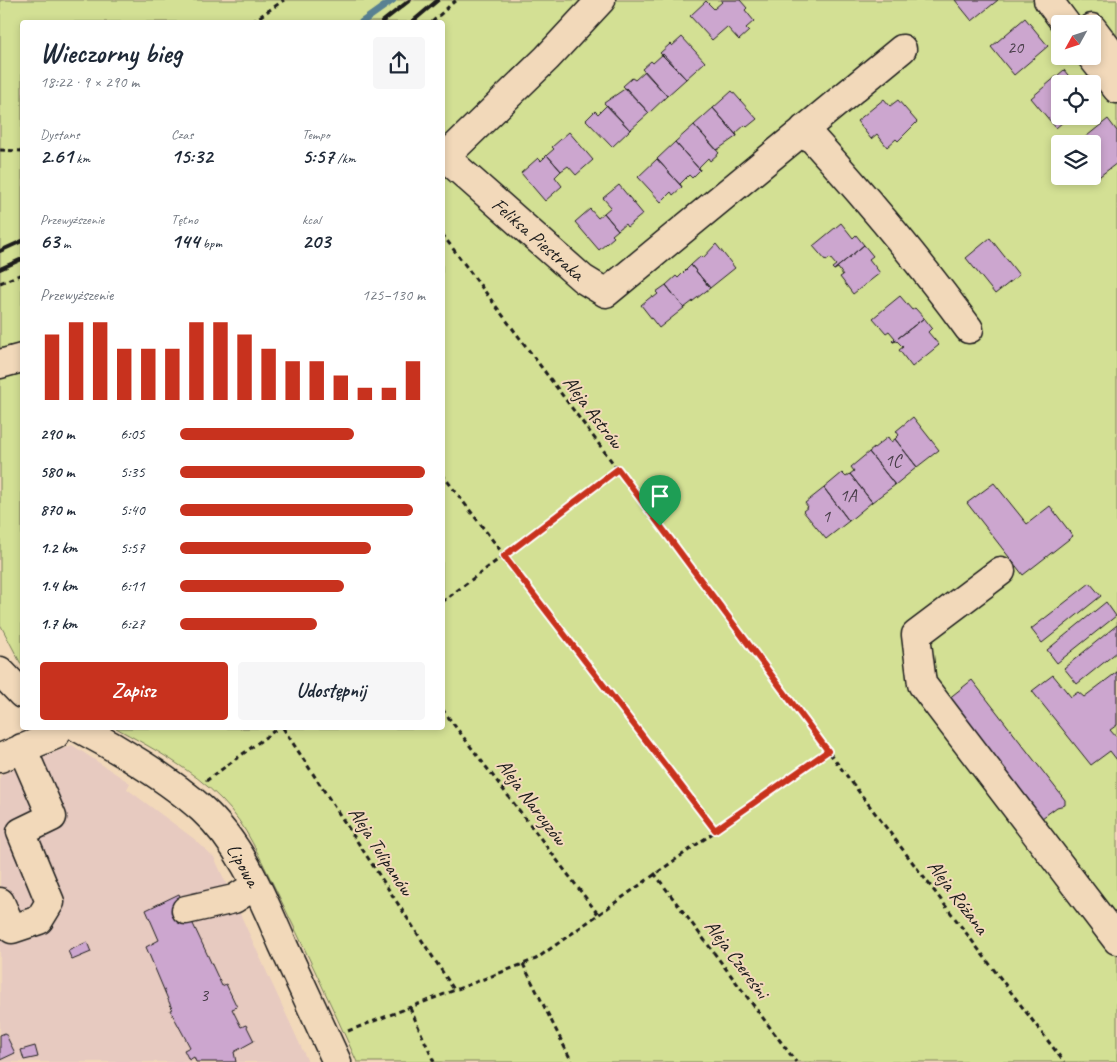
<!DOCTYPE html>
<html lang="pl">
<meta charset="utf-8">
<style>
:root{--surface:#fff;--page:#f6f6f7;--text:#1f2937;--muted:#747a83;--accent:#c8321e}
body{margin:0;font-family:Caveat,sans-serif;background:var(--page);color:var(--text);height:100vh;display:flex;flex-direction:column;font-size:19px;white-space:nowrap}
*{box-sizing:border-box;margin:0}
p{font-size:16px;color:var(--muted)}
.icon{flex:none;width:28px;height:28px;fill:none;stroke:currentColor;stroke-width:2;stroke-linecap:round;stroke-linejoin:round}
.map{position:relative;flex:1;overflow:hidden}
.drawer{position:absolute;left:20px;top:20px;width:425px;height:710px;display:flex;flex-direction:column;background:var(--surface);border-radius:5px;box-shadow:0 2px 8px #0003}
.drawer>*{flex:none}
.needle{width:32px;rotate:230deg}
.buttons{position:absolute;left:1051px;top:15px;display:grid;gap:10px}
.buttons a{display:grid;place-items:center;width:50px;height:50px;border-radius:5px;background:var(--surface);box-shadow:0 2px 8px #0003;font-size:25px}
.pin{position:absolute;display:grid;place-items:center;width:42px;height:42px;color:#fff;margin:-51px -21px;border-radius:50% 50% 50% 0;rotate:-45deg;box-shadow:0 0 5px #0007}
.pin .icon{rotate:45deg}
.round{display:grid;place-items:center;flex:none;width:52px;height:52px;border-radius:5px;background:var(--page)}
.summary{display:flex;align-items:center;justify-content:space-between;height:85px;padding:0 20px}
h1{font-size:28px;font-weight:700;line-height:38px}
.stats{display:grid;grid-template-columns:repeat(3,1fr);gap:8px;height:85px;padding:5px 20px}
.stats div{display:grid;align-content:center}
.stats b{font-size:21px;font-weight:700}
.stats small{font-size:14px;font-weight:400}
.stats p{font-size:14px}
.chart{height:140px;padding:10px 20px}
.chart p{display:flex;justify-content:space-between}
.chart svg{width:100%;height:90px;margin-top:5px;stroke:var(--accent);stroke-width:6}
.cta{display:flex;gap:10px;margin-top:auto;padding:10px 20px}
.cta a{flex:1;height:58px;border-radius:5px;background:var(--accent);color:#fff;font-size:20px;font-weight:700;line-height:58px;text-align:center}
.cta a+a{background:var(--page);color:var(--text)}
ul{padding:0 20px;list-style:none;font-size:16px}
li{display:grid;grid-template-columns:80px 60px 1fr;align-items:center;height:38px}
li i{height:12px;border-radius:6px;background:var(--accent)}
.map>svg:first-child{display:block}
.built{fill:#e7cac0}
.green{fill:#d3e094;stroke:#787e58;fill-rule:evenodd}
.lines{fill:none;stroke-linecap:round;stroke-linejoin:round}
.stream{stroke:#588192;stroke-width:7}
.building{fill:#cca6cf;stroke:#1c1c1c}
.minor-casing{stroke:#1c1c1c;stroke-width:31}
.path{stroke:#1c1c1c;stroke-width:3;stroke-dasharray:5 4;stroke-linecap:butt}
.minor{stroke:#f2d9ba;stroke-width:28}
.rail{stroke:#1c1c1c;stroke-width:4}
.route-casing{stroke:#fff;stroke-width:10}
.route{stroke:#c8321e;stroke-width:6}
.labels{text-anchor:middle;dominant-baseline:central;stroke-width:4;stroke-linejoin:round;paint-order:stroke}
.number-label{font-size:18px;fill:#483e49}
.street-label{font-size:20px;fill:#1c1c1c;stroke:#f2d9ba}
</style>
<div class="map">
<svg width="1117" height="1062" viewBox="0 0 1117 1062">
<rect width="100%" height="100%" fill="#f2d9ba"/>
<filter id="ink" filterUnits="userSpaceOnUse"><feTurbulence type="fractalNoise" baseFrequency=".02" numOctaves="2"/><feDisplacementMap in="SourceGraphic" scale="10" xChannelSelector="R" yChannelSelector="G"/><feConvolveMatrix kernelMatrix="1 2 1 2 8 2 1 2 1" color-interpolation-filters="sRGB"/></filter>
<g filter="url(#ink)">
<path class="built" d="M 72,745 L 130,783 L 127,789 L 193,838 L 214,857 L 308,1062 L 0,1062 L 0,775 Z"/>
<path class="green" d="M 0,0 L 1117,0 L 1117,1062 L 357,1062 C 331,1004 304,947 276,890 C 260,859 247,825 222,800 C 192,769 152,748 116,728 L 442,728 L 442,22 L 22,22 L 22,666 L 0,624 ZM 1060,24 L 1092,24 L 1092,56 L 1060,56 ZM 1060,84 L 1092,84 L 1092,116 L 1060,116 ZM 1060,144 L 1092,144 L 1092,176 L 1060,176 Z"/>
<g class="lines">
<path class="stream" d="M 362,22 L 393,0"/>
</g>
<path class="building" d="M 720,0 L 740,0 L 747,8 L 745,10 L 754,21 L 746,28 L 749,31 L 739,40 L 727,27 L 712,40 L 690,16 L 706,1 L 714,9 L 722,2 Z
M 955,0 L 998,0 L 972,21 Z
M 1025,18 L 1048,46 L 1014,75 L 991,47 Z
M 682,37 L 705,62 L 686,79 L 660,53 L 670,44 L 672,46 Z
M 663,54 L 686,79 L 667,96 L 642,69 L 651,61 L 653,63 Z
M 1064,70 L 1075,84 L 1060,84 L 1060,116 L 1070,116 L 1056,128 L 1031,98 Z
M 645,71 L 667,96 L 649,113 L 623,86 L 632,78 L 635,80 Z
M 626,88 L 649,113 L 630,130 L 604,103 Z
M 732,91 L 757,119 L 747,127 L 745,125 L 736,133 L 737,136 L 713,108 Z
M 884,99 L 890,106 L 898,100 L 917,122 L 898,141 L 896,139 L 887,147 L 877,134 L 871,139 L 857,121 Z
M 607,105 L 630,130 L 612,147 L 586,120 L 595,111 L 598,114 Z
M 713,108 L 737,136 L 717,150 L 694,125 Z
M 1108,119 L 1117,131 L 1117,163 L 1096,179 L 1092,174 L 1092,144 L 1077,144 Z
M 694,125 L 719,153 L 710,161 L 708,158 L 699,167 L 700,170 L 675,142 Z
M 569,132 L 593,160 L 576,175 L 568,166 L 561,171 L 547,155 L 554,149 L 552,147 Z
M 675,142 L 700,170 L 692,178 L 689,175 L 680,184 L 682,187 L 657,159 Z
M 547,155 L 561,171 L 555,177 L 562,186 L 545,201 L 521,173 L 538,158 L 541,161 Z
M 657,159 L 682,187 L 673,195 L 671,192 L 661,202 L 638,177 Z
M 619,185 L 643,214 L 627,227 L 625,224 L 618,230 L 604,213 L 611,207 L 603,198 Z
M 590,209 L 598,218 L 604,213 L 618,230 L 612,235 L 614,237 L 599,250 L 575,222 Z
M 841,223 L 853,238 L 856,235 L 864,245 L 834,270 L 832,268 L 836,265 L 830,258 L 826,261 L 813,246 Z
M 990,238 L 1019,275 L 995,294 L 966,258 Z
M 716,244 L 735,268 L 710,288 L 691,265 L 701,256 L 703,258 Z
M 864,245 L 873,256 L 869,259 L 880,273 L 853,294 L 840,277 L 843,275 L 838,268 L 834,270 Z
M 691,265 L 710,288 L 684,308 L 666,285 L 676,276 L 678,278 Z
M 666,285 L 684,308 L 659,328 L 641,305 L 652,296 L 653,298 L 658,294 L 656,292 Z
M 900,296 L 912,310 L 915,308 L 924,318 L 893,342 L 892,341 L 895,338 L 889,331 L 886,333 L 873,318 Z
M 924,318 L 932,328 L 928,332 L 939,345 L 912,367 L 899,350 L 903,347 L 897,341 L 893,342 Z
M 913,417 L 939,450 L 917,467 L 895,439 L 899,435 L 896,431 Z
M 888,437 L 891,442 L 895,439 L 917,467 L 895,485 L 869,452 Z
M 869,452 L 895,485 L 872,502 L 850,474 L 854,471 L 851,467 Z
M 842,473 L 846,477 L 850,474 L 872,502 L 849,521 L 824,488 Z
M 994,483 L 1027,524 L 1050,506 L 1073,536 L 1023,575 L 967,503 Z
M 824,488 L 849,521 L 826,539 L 803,511 L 808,507 L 805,503 Z
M 1090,583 L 1101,596 L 1042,643 L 1031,629 Z
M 1106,602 L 1116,616 L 1057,663 L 1047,650 Z
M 1117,625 L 1117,652 L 1077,684 L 1064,668 Z
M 1117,672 L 1117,725 L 1110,730 L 1117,738 L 1117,760 L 1110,751 L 1091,765 L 1032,691 L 1053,675 L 1071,697 L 1078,692 L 1084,697 Z
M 972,680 L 1065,800 L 1065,805 L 1057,807 L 1042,818 L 956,710 L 948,699 Z
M 179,894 L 222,986 L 226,984 L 237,1007 L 232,1009 L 241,1027 L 246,1025 L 254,1041 L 234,1052 L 236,1062 L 196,1062 L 194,1057 L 189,1060 L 184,1050 L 190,1047 L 170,1010 L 172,1009 L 146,947 L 159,940 L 146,910 Z
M 87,942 L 91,952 L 72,960 L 68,951 Z
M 5,1033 L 15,1053 L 0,1060 L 0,1035 Z
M 35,1046 L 38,1057 L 24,1060 L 21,1050 Z"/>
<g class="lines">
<g class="minor-casing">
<path id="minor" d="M 1048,0 L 1066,24
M 1092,28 L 1117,61
M 1091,56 L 1117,89
M 804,129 C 863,194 918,259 969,329
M 446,158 L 583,279 L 606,293 L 902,49
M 442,160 L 547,58 L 601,0
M 0,364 L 22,358
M 1001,571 L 916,635 L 922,684 L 1117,940
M 0,671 L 22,694
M 79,728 C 117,748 170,780 202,809 C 242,845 262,897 283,945 C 301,984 319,1023 337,1062
M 0,758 L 55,735 L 59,728
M 0,902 L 12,929 L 39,920 L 50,902 L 21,832 L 52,817 L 22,748
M 186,910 L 234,899 L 256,885"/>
</g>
<path class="path" d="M 252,22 L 284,0
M 432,22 L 456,0
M 0,150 L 22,151
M 442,234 L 828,751 L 1064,1062
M 0,283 L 22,274
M 442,474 L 715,831
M 442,602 L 618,469
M 442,709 L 598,914
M 283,728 L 455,991
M 206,781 L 278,728
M 654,873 L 796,1062
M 523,964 L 572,1062
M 410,1008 L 434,1062
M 348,1031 L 536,959 L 828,751"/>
<use href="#minor" class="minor"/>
<path class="rail" d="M 382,22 L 410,0
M 412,22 L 438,0
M 0,251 L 22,241
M 0,269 L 22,259"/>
</g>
</g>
<g class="lines" filter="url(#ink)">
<g class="route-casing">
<path id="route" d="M 618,469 L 828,751 L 715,830 L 504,556 Z"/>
</g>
<use href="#route" class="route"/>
</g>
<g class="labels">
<g class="number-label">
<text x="1015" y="47">20</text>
<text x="893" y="460">1C</text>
<text x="848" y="495">1A</text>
<text x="826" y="516">1</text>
<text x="204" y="995">3</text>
</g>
<g class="street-label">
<text transform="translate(538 239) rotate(41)">Feliksa Piestraka</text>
<text transform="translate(593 412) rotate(53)">Aleja Astrów</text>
<text transform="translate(532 802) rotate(53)">Aleja Narcyzów</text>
<text transform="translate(381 851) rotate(57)">Aleja Tulipanów</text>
<text transform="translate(243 865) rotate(60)">Lipowa</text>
<text transform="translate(958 897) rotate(53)">Aleja Różana</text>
<text transform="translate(737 959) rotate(53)">Aleja Czereśni</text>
</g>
</g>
</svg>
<div class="buttons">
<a><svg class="needle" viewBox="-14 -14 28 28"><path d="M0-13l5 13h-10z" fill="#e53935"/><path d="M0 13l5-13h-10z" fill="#747a83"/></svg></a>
<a><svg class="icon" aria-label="locate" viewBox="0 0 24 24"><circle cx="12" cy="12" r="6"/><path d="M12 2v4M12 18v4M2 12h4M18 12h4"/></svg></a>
<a><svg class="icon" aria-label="layers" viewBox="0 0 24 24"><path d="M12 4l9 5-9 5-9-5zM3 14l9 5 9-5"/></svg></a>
</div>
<div class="pin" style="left:660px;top:526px;background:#1e9e55"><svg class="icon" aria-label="arrive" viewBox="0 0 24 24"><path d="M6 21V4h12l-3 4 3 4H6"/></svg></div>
<section class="drawer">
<div class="summary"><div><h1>Wieczorny bieg</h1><p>18:22 · 9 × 290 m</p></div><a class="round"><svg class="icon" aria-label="share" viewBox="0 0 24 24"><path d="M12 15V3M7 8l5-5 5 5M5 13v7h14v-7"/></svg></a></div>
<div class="stats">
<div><p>Dystans</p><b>2.61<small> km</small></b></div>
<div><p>Czas</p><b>15:32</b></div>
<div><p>Tempo</p><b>5:57<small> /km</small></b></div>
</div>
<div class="stats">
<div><p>Przewyższenie</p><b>63<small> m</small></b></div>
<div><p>Tętno</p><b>144<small> bpm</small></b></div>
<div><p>kcal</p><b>203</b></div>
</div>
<div class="chart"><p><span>Przewyższenie</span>125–130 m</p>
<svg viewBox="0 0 160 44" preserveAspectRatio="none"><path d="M5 44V12M15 44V6M25 44V6M35 44V19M45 44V19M55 44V19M65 44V6M75 44V6M85 44V12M95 44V19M105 44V25M115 44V25M125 44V32M135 44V38M145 44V38M155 44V25"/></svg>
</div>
<ul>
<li><b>290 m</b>6:05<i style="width:71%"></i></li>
<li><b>580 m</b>5:35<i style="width:100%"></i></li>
<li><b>870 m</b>5:40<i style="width:95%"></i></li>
<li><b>1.2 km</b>5:57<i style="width:78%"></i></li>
<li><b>1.4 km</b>6:11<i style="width:67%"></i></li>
<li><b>1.7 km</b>6:27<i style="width:56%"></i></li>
</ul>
<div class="cta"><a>Zapisz</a><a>Udostępnij</a></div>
</section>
</div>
